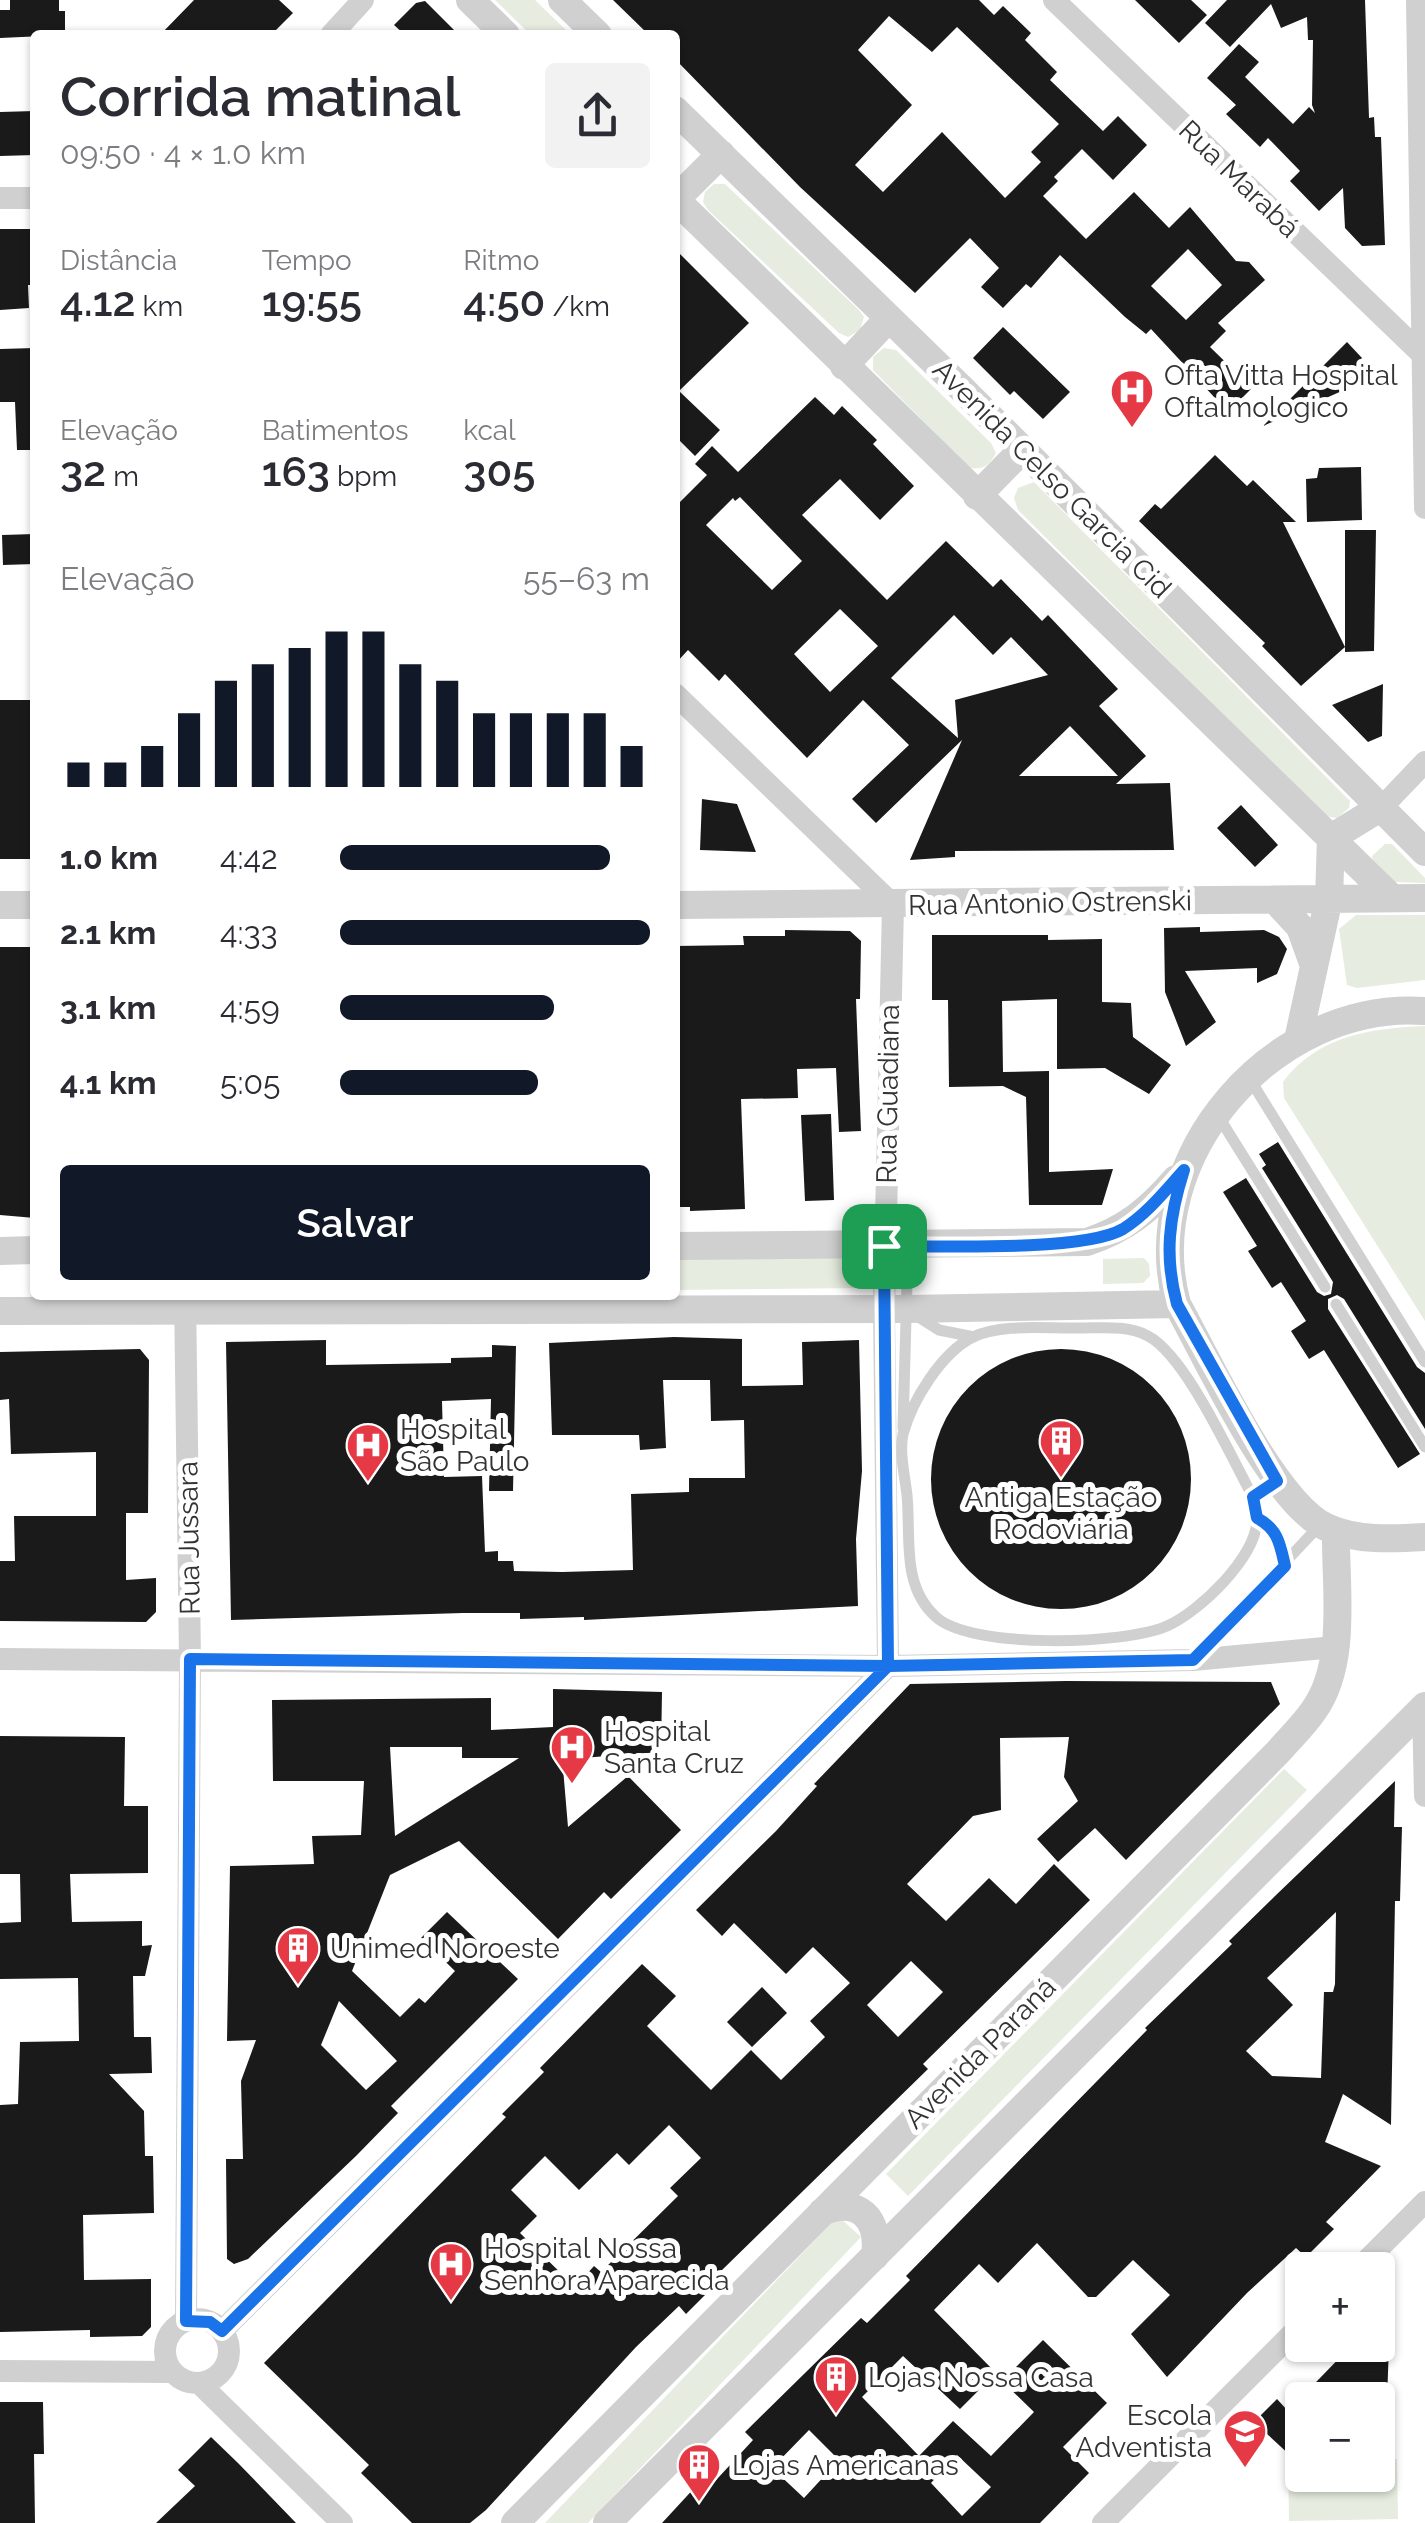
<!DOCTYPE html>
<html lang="pt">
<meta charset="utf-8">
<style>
:root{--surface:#fff;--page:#f2f2f3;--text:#2b2b33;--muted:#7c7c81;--accent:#111827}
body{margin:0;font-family:Raleway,sans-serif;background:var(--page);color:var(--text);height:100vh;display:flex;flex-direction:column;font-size:38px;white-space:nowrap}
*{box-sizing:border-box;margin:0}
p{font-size:32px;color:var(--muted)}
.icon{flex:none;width:55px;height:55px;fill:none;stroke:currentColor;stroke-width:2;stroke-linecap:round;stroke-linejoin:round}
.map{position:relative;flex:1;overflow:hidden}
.details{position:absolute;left:30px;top:30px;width:650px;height:1270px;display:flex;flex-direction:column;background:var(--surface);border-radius:10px;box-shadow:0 2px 8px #0004}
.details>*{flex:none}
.buttons{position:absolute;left:1285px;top:2252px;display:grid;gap:20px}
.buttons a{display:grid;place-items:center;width:110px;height:110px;border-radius:10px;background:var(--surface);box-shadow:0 2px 8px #0004;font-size:50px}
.pin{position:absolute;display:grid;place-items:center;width:85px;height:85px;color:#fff;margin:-42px;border-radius:20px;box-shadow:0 5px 15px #0006}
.round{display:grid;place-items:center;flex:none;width:105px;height:105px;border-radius:10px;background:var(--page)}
.headline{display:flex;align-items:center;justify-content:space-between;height:170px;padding:0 30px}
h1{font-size:55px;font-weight:600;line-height:75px}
.stats{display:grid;grid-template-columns:repeat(3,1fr);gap:15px;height:170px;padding:10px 30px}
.stats div{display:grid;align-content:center}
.stats b{font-size:42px;font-weight:600}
.stats small{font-size:28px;font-weight:400}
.stats p{font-size:28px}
.chart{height:280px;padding:20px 30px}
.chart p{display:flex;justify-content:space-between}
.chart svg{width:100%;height:180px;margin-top:10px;stroke:var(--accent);stroke-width:6}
.primary-button{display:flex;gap:20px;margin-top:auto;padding:20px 30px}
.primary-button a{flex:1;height:115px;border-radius:10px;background:var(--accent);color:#fff;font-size:40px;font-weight:600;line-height:115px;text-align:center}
ul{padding:0 30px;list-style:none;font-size:32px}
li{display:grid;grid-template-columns:160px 120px 1fr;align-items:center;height:75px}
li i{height:25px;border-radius:12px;background:var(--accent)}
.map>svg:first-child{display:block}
.green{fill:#e6ecdf}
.building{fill:#1a1a1a;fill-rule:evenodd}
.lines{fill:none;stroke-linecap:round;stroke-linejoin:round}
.service{stroke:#d0d0d0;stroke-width:11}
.minor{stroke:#d0d0d0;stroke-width:22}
.tertiary{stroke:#d0d0d0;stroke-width:28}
.route-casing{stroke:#fff;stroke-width:20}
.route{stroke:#1a73e8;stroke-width:12}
.labels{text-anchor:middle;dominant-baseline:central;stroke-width:10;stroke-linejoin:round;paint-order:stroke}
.street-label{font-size:28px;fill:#333;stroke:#fff}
.poi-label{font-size:28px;fill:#333;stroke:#fff;text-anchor:start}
</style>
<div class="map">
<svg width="1425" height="2523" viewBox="0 0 1425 2523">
<rect width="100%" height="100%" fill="#fff"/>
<path class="green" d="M 495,0 L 535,0 L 571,35 L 531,35 Z
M 714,184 L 725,184 L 859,310 L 864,317 L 860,330 L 848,337 L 839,333 L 708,210 L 703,202 L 705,192 Z
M 884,348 L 896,350 L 991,443 L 996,453 C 989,466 983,470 969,468 L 873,370 L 873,357 Z
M 1034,482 L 1350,801 L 1349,808 L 1337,818 L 1325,816 L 1018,510 L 1014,498 L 1018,488 Z
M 1385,844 L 1392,844 L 1425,878 L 1425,883 L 1395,882 L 1373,860 L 1372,856 Z
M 1356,915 L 1425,915 L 1425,980 L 1357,988 L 1347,985 L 1339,929 Z
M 1425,1026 L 1425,1321 L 1284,1098 L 1283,1082 C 1317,1036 1371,1028 1425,1026 Z
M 859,1251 L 859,1288 L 675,1290 L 675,1254 Z
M 1144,1258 L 1149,1264 L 1150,1276 L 1143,1283 L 1103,1284 L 1103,1259 Z
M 1284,1769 L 1307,1790 L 908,2196 L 886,2174 Z
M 838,2216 L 861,2237 L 588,2523 L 545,2523 Z
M 1378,2459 L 1397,2459 L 1398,2519 L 1289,2521 L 1288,2461 L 1302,2461 L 1302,2475 L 1378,2475 Z"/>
<path class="building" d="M 10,0 L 59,0 L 59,11 L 65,11 L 65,35 L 0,38 L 0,10 L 10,10 Z
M 194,0 L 279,0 L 293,13 L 271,35 L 160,35 Z
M 613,0 L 979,0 L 994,15 L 1003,6 L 1031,33 L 1025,40 L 1057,72 L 1050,80 L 1103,131 L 1118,116 L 1147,145 L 1113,180 L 1082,149 L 1054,177 L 1058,181 L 1043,196 L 1086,239 L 1134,192 L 1169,228 L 1190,207 L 1236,261 L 1249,262 L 1265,280 L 1218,323 L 1226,331 L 1210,347 L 1252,388 L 1228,412 L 1151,329 L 1146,334 L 1125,317 L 1060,255 L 1031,288 L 1026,284 L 1003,308 L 981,287 L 999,268 L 970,238 L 915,293 L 800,187 L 675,59 L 675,35 L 649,35 ZM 889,16 L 932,52 L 957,27 L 1059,124 L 1031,152 L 1041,162 L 1005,198 L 942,132 L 883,192 L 855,165 L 912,105 L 858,50 ZM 1188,249 L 1222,285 L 1186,320 L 1151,286 Z
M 1135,0 L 1191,0 L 1207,15 L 1179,43 Z
M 1227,0 L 1365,0 L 1369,118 L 1374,117 L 1375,137 L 1381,137 L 1385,245 L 1362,246 L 1345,228 L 1343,188 L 1319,211 L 1290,181 L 1300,171 L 1268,138 L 1260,147 L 1226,114 L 1236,105 L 1207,78 L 1239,44 L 1259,62 L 1245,77 L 1293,124 L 1309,107 L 1315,113 L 1312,105 L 1313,40 L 1308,40 L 1307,17 L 1281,28 L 1271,4 L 1230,47 L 1205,23 Z
M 425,1 L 459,35 L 405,35 L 394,25 L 416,3 Z
M 35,111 L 35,155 L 0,156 L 0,112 Z
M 0,229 L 35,229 L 35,285 L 28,285 L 29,308 L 0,310 Z
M 675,249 L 749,323 L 679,391 L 720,430 L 695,456 L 675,436 Z
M 1003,327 L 1070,392 L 1043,419 L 1014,391 L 1010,395 L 973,358 Z
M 1347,342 L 1362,358 L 1357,363 L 1371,378 L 1263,426 Z
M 35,348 L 35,450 L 17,450 L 15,402 L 0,402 L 0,349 Z
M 815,397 L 834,415 L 842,406 L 877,440 L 873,444 L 914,486 L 880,520 L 840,479 L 802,515 L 887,600 L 946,541 L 993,587 L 1001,579 L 1042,621 L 1048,615 L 1118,689 L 1099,706 L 1146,756 L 1116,784 L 1170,783 L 1174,850 L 955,851 L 955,857 L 910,860 L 962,740 L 876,823 L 852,799 L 909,745 L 863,700 L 807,758 L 725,674 L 719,681 L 688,650 L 675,664 L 675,507 L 707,475 L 695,464 L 712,446 L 738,472 ZM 740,497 L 802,561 L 772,590 L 706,525 L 733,498 L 735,501 ZM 840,609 L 878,646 L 830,692 L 794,654 ZM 954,615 L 993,655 L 1011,637 L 1048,675 L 955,700 L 958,738 L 891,678 ZM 1070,726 L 1118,776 L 1019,776 Z
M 1215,455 L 1247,486 L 1253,480 L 1296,522 L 1283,522 L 1345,647 L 1301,686 L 1262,646 L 1265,643 L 1139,521 L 1155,504 L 1161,509 Z
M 1361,467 L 1362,520 L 1307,522 L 1306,479 L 1317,478 L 1319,468 Z
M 1345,530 L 1376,530 L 1374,651 L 1345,652 Z
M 35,534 L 35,564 L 3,565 L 2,535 Z
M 1383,684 L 1382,736 L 1368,742 L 1332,705 Z
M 0,700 L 35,700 L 35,859 L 0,859 Z
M 702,799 L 737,804 L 756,852 L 700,850 Z
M 1241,805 L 1278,845 L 1255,867 L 1217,828 Z
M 1200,927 L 1200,932 L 1264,930 L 1279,937 L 1287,949 L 1277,974 L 1257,983 L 1257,968 L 1185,971 L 1216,1022 L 1186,1046 L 1165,992 L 1164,928 Z
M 785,930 L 850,931 L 861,941 L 860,999 L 856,999 L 861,1131 L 839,1132 L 836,1068 L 797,1069 L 798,1098 L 741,1099 L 745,1209 L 690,1211 L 690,1207 L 675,1207 L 675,946 L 744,945 L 743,936 L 785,936 Z
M 932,935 L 1048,935 L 1048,940 L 1102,939 L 1102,1002 L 1131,1003 L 1133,1037 L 1171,1065 L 1149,1094 L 1105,1068 L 1057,1069 L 1057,999 L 1002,1001 L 1003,1072 L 1049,1071 L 1049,1172 L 1113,1169 L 1102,1205 L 1029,1205 L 1026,1097 L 1003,1086 L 949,1087 L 948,1000 L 932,1000 Z
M 0,947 L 35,947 L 35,1218 L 0,1215 Z
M 831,1114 L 834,1200 L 805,1201 L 801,1115 Z
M 1278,1142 L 1417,1367 L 1425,1373 L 1425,1429 L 1344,1299 L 1337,1295 L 1328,1299 L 1328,1309 L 1420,1454 L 1398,1468 L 1324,1350 L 1309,1359 L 1291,1331 L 1306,1321 L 1281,1282 L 1272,1288 L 1248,1251 L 1257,1246 L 1223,1192 L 1246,1178 L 1317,1292 L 1324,1296 L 1331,1294 L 1333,1282 L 1262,1168 L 1266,1165 L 1259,1154 Z
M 674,1337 L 742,1339 L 742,1386 L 803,1385 L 802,1342 L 859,1340 L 862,1471 L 856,1539 L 858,1606 L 584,1620 L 584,1617 L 520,1619 L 520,1613 L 463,1613 L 231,1620 L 226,1342 L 326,1340 L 326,1365 L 451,1363 L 451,1358 L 492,1357 L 492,1345 L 516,1346 L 513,1491 L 489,1491 L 491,1399 L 442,1401 L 444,1477 L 482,1476 L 485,1552 L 498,1551 L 498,1561 L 513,1561 L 514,1571 L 562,1572 L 633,1570 L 631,1494 L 689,1492 L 689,1478 L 745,1478 L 744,1420 L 711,1421 L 710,1380 L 663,1380 L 666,1448 L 640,1450 L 639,1435 L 552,1435 L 549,1343 Z
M931 1479a130 130 0 1 1 260 0a130 130 0 1 1-260 0Z
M 140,1349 L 149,1360 L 148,1513 L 126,1513 L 126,1580 L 156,1578 L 156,1612 L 146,1622 L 0,1621 L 0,1561 L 15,1561 L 14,1516 L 96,1516 L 96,1452 L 11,1454 L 9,1399 L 0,1400 L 0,1352 Z
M 1066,1681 L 1271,1682 L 1280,1704 L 1126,1860 L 1095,1828 L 1058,1862 L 1037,1839 L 1078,1801 L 1064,1777 L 1069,1737 L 1000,1738 L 1001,1810 L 973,1816 L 907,1884 L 946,1921 L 989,1878 L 1016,1904 L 1054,1864 L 1090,1900 L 923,2064 L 928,2069 L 720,2272 L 724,2276 L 686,2314 L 679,2306 L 636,2347 L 486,2510 L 470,2523 L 412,2523 L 361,2473 L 369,2465 L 264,2363 L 506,2117 L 502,2114 L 544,2072 L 540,2068 L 642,1964 L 676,1996 L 647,2026 L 711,2090 L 751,2050 L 781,2080 L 825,2037 L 810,2021 L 850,1983 L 813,1947 L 786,1974 L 734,1923 L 722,1936 L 696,1910 L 776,1831 L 817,1786 L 814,1784 L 910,1684 ZM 911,1961 L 943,1992 L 898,2037 L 867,2005 ZM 669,2125 L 701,2158 L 670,2188 L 678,2196 L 601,2272 L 594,2266 L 575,2287 L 520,2233 L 537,2216 L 511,2190 L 545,2156 L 579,2190 L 617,2153 L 629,2165 Z
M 553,1689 L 662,1692 L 661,1752 L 555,1760 L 563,1768 L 568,1827 L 628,1776 L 681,1830 L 611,1899 L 604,1892 L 558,1939 L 459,1841 L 390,1875 L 352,1971 L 400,2017 L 419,1998 L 425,2003 L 455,1971 L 421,1938 L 447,1912 L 518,1979 L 391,2106 L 398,2113 L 356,2156 L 248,2259 L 234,2264 L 227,2259 L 226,2159 L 243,2159 L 241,2081 L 256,2040 L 227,2041 L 230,1866 L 314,1864 L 312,1836 L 361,1835 L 364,1781 L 273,1781 L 272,1700 L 491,1698 L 491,1730 L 553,1727 ZM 390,1747 L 462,1747 L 462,1758 L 519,1758 L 395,1836 ZM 339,2001 L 397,2061 L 366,2090 L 321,2045 Z
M 0,1736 L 125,1737 L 124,1806 L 148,1806 L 148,1873 L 70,1874 L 72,1922 L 142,1921 L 142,1946 L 152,1945 L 145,1976 L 133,1976 L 134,2037 L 151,2037 L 152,2073 L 109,2074 L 144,2111 L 145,2156 L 153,2156 L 154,2213 L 83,2215 L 84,2280 L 151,2279 L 151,2327 L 142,2336 L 90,2337 L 90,2330 L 0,2332 L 0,2105 L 18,2104 L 20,2042 L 79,2041 L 78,1978 L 0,1979 L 0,1923 L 21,1922 L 20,1874 L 0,1874 Z
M 1395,1781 L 1394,1827 L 1402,1827 L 1400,1901 L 1395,1901 L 1391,2125 L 1343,2094 L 1325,2142 L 1381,2166 L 1326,2222 L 1334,2229 L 1306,2257 L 1296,2248 L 1247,2293 L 1167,2377 L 1131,2334 L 1170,2295 L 1133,2260 L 1096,2297 L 1088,2297 L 1037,2243 L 998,2283 L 979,2264 L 934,2310 L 996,2373 L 960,2409 L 903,2356 L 862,2397 L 919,2456 L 953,2421 L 991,2456 L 1034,2412 L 1002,2381 L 1043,2340 L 1107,2403 L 1063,2447 L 1089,2473 L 1040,2523 L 662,2523 L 698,2484 L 706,2491 L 753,2440 L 745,2432 L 861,2318 L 867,2323 L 910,2280 L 906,2276 L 1147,2030 L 1145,2028 L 1232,1944 L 1229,1941 L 1275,1896 ZM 1336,1912 L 1335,1984 L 1333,1992 L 1324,1992 L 1321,2078 L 1272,2076 L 1246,2051 L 1293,2005 L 1267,1978 ZM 809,2430 L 839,2460 L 804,2498 L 772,2468 ZM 957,2455 L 991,2487 L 962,2516 L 931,2483 Z
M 762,1987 L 787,2013 L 752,2047 L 727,2022 Z
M 1352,2345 L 1389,2345 L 1387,2400 L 1302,2400 L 1302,2448 L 1293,2458 L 1254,2422 L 1277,2399 L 1288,2411 Z
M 0,2402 L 43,2402 L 44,2454 L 34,2454 L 35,2523 L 0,2523 Z
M 211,2437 L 238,2463 L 296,2523 L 156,2523 L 195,2486 L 178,2470 Z"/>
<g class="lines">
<path class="service" d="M 1251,1081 L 1425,1362
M 1220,1119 L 1325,1287
M 1336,1304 L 1425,1447
M 914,1314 L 939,1330 L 974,1337
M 1079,1328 C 1102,1328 1128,1325 1148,1336 C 1186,1356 1231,1457 1253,1497 C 1254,1504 1257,1512 1257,1519 C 1257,1557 1199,1612 1167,1626 C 1124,1645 971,1649 936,1617 C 901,1586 911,1537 907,1495 C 905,1477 899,1452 903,1434 C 912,1401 941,1353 973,1337 C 1003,1323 1047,1329 1079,1328 Z
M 903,1428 L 908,1246
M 1257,1518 L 1274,1530 L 1285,1566
M 1196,1657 L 1320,1525"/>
<path class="minor" d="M 1054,0 L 1425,357
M 1417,0 L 1425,508
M 331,35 L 363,0
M 0,198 L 35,198
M 1383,806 L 1425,762
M 185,1295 L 190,1659 L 186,2321
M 0,1659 L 888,1666 L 1193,1660 L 1335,1647
M 1423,1708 L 1425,1796
M 1357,2270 L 1425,2202
M165 2351a32 32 0 1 1 64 0a32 32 0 1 1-64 0Z
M 222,2331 L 888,1666 L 884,1308 L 893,905 L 675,694
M 0,2371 L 173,2372
M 199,2383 L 342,2523
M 1103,2523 L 1302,2324"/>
<path class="tertiary" d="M 470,0 L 506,35
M 562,0 L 598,35
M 675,110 L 962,389 L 1425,852
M 675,199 L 1391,897
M 676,199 L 721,154
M 844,366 L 889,318
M 977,496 L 1023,449
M 1275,900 L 1300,927 L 1314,966
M 0,905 L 35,905
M 675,905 L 1425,898
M 1425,1011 C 1274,1000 1137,1157 1177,1304 C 1207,1358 1273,1502 1326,1527 C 1355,1541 1393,1539 1425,1537
M 1298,1040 L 1329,898 L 1331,838 L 1383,806
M 675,1246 L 1087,1242 C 1126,1229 1149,1210 1176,1179
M 0,1251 L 35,1250
M 0,1311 L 907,1309 L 1177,1304
M 822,2212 C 859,2196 880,2219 875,2256
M 515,2523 L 1278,1752 C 1290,1738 1304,1725 1314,1710 C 1348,1662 1335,1587 1336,1531
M 607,2523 L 1425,1706"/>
</g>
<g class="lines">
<g class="route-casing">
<path id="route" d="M 884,1246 L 888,1666 L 222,2331 L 210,2322 L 186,2321 L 190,1659 L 888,1666 L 1193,1660 L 1285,1566 C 1280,1544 1278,1529 1257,1518 L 1253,1497 L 1277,1481 L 1177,1304 C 1164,1256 1169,1217 1184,1170 C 1165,1191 1147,1214 1123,1229 C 1084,1252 936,1246 884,1246"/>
</g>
<use href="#route" class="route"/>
</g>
<defs>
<g id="hospital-pin" transform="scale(2.25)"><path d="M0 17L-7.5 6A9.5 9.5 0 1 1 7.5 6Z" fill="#e63946" stroke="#fff"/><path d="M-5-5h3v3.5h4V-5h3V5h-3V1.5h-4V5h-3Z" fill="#fff"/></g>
<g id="building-pin" transform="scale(2.25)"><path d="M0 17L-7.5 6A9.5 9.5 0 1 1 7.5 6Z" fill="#e63946" stroke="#fff"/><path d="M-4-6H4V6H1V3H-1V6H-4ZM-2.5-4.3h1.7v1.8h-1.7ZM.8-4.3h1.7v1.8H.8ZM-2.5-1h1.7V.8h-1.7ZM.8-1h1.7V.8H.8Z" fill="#fff"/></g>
<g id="school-pin" transform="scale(2.25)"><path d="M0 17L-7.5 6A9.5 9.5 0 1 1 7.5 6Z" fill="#e63946" stroke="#fff"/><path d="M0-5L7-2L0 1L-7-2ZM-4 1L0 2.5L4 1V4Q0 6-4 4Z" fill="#fff"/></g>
</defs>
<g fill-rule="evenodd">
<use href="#hospital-pin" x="1132" y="391"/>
<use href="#building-pin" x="1061" y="1441"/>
<use href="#hospital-pin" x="368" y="1445"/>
<use href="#hospital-pin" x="572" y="1747"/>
<use href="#building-pin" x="298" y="1948"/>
<use href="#hospital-pin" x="451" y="2264"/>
<use href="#building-pin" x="836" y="2377"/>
<use href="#school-pin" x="1245" y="2431"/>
<use href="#building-pin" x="699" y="2465"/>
</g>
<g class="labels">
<g class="street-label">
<text transform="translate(1239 179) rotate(44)">Rua Marabá</text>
<text transform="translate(1052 479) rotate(45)">Avenida Celso Garcia Cid</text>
<text transform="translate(1050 903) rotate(-1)">Rua Antonio Ostrenski</text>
<text transform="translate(888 1094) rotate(-89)">Rua Guadiana</text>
<text transform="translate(189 1538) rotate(-91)">Rua Jussara</text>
<text transform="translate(980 2053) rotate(-45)">Avenida Paraná</text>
</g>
<g class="poi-label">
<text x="1164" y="375">Ofta Vitta Hospital<tspan x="1164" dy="32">Oftalmologico</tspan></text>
<text x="400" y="1429">Hospital<tspan x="400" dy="32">São Paulo</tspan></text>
<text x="1061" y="1497" text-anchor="middle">Antiga Estação<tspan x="1061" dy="32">Rodoviária</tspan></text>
<text x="604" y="1731">Hospital<tspan x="604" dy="32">Santa Cruz</tspan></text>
<text x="330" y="1948">Unimed Noroeste</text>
<text x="484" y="2248">Hospital Nossa<tspan x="484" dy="32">Senhora Aparecida</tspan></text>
<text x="868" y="2377">Lojas Nossa Casa</text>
<text x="1212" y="2415" text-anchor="end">Escola<tspan x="1212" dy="32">Adventista</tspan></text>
<text x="732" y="2465">Lojas Americanas</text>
</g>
</g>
</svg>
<div class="buttons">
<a>+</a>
<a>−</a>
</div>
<div class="pin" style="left:884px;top:1246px;background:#1e9e55"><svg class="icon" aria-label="arrive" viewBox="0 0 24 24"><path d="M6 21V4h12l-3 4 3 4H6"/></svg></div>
<section class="details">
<div class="headline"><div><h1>Corrida matinal</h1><p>09:50 · 4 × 1.0 km</p></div><a class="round"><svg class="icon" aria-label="share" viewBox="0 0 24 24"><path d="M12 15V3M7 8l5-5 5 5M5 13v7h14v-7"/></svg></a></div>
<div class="stats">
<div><p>Distância</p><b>4.12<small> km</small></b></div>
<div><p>Tempo</p><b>19:55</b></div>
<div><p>Ritmo</p><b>4:50<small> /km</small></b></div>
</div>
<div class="stats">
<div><p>Elevação</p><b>32<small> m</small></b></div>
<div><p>Batimentos</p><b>163<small> bpm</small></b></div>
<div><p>kcal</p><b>305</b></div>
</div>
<div class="chart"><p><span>Elevação</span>55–63 m</p>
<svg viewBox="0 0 160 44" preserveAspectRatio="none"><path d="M5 44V38M15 44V38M25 44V34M35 44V26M45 44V18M55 44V14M65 44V10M75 44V6M85 44V6M95 44V14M105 44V18M115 44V26M125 44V26M135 44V26M145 44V26M155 44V34"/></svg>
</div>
<ul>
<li><b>1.0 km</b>4:42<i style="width:87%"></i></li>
<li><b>2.1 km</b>4:33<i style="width:100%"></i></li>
<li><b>3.1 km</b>4:59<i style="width:69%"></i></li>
<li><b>4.1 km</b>5:05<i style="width:64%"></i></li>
</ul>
<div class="primary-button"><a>Salvar</a></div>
</section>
</div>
